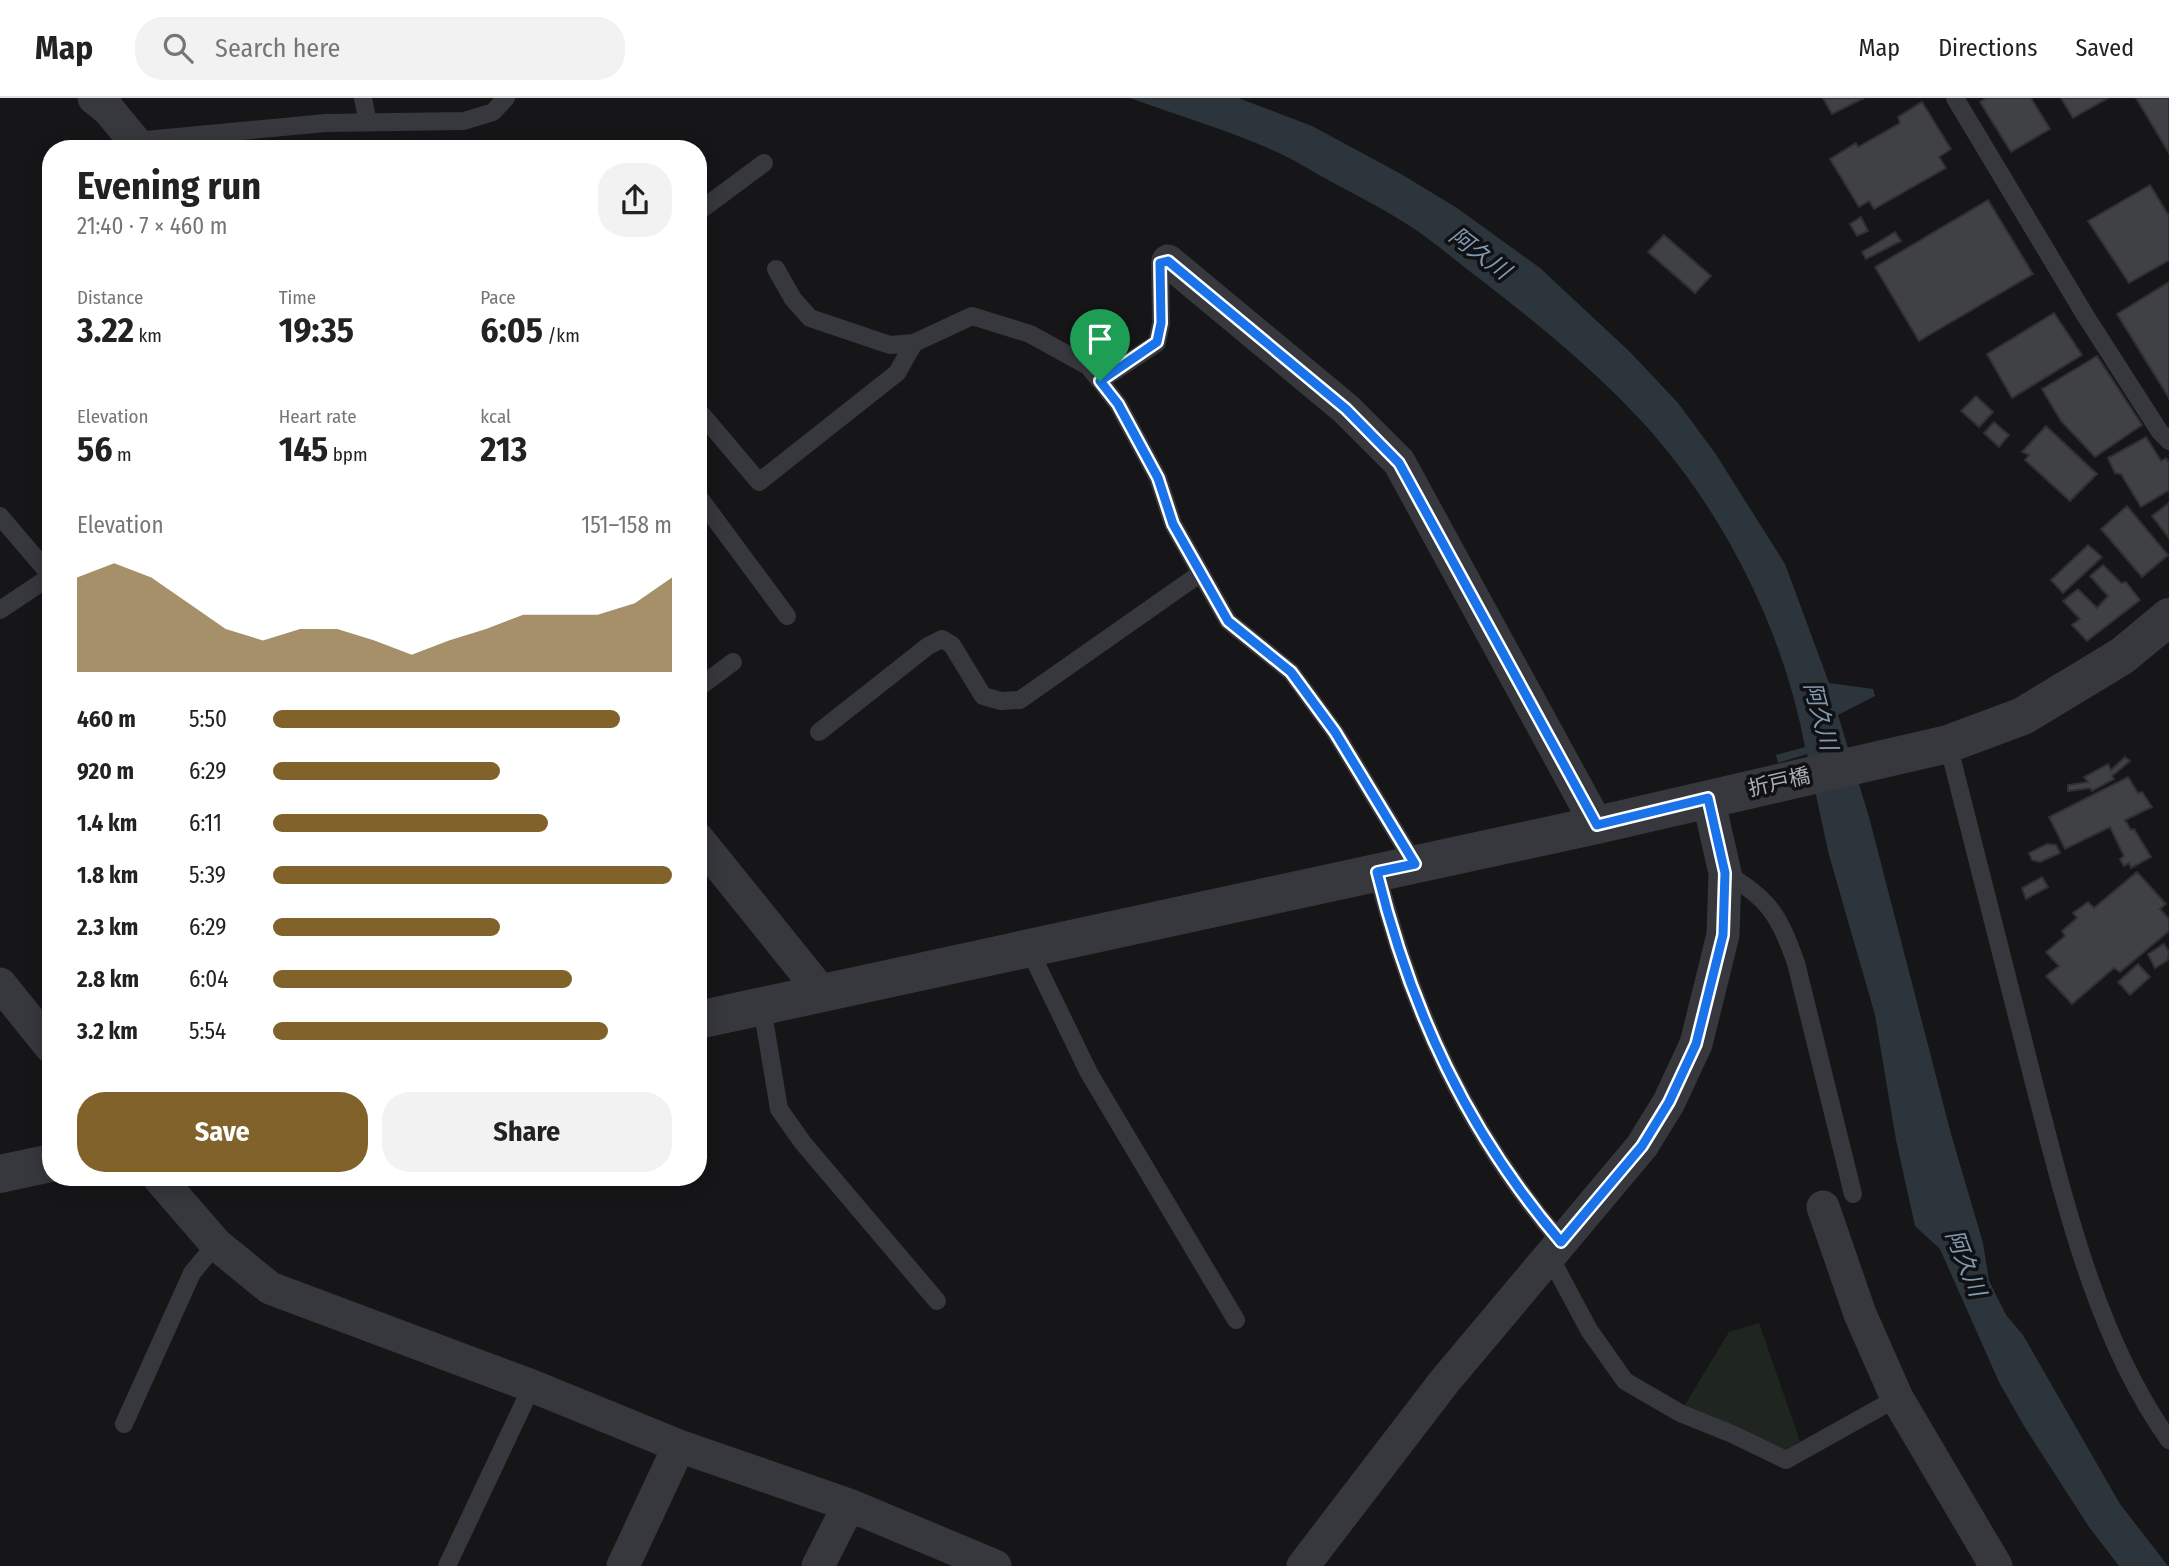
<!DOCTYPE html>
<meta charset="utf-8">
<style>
:root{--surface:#fff;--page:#f2f2f2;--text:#222;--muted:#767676;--line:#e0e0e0;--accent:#80622a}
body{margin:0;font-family:"Fira Sans Condensed","Noto Sans JP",sans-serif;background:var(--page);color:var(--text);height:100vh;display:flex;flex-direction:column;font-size:26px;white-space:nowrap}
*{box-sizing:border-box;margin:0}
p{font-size:23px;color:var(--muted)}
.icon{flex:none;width:38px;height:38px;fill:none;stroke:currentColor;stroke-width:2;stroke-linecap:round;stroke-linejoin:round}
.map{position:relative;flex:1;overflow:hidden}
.sheet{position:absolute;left:42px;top:42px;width:665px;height:1046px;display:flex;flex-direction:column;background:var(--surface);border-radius:28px;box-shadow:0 4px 18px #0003}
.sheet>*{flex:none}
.pin{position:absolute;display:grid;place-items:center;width:60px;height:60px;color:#fff;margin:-72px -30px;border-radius:50% 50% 50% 0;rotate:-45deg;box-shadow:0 0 7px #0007}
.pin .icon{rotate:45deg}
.round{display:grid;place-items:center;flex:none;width:74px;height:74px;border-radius:28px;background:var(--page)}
.headline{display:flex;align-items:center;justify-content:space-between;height:119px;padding:0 35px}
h1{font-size:38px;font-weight:700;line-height:52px}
.figures{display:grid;grid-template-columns:repeat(3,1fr);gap:10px;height:119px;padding:7px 35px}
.figures div{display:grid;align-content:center}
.figures b{font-size:35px;font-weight:700}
.figures small{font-size:19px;font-weight:400}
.figures p{font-size:19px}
.chart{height:196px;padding:14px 35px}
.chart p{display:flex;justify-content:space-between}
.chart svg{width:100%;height:126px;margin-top:7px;fill:var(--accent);opacity:.7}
.button{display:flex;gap:14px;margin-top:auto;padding:14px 35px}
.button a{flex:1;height:80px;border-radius:28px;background:var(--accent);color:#fff;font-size:28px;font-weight:700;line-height:80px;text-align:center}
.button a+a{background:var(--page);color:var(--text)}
ul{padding:0 35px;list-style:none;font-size:23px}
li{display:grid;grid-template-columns:112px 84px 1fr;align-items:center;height:52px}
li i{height:18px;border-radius:9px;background:var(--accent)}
header{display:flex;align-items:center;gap:42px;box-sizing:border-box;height:98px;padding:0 35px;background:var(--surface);border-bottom:2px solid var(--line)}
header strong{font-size:33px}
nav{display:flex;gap:38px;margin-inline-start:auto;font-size:24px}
.search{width:490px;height:63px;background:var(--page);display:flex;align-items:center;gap:18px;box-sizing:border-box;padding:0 24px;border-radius:28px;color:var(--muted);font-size:26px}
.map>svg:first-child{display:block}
.green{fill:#1e261f}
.water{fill:#2c353c}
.building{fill:#404145;stroke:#303034;stroke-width:2}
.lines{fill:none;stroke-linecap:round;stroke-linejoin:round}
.service{stroke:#37383d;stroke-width:18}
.minor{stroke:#37383d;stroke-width:33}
.tertiary{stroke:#37383d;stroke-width:38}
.route-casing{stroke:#fff;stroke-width:14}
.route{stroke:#1a73e8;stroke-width:9}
.labels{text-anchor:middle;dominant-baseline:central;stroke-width:7;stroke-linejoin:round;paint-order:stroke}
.street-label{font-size:21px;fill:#a8adb8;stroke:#111113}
.water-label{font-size:23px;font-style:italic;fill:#7f9bb3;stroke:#111113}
</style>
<header>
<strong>Map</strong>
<div class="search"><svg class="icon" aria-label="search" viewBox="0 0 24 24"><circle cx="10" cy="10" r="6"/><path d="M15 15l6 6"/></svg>Search here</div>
<nav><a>Map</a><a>Directions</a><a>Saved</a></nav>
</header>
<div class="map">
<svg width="2169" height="1468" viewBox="0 0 2169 1468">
<rect width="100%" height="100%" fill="#161618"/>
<path class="green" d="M 1759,1225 L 1800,1343 L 1778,1357 L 1680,1315 L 1729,1234 Z"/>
<path class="water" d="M 1130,0 L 1238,0 L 1312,28 L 1401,76 L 1457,110 L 1540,170 L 1630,254 L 1678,305 L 1715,355 L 1785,466 L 1829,585 L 1873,591 L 1875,598 L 1838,617 L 1869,719 L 1951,1036 L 1983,1145 L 1989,1183 L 2006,1217 L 2023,1237 L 2120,1406 L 2168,1468 L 2119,1468 L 2089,1429 L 2024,1328 L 1999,1284 L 1940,1151 L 1915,1128 L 1896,1042 L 1875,917 L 1829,757 L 1807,656 L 1778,665 L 1776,657 L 1805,649 C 1783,532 1726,418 1647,329 C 1599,276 1542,229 1485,185 C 1461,167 1438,147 1413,130 C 1387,113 1358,98 1330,83 C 1313,74 1297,63 1279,55 C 1231,33 1179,18 1130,0 Z"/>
<path class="building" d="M 1823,0 L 1864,0 L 1832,16 Z
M 1986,0 L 2031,0 L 2050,31 L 2011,54 L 1980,4 Z
M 2061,0 L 2108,0 L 2073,20 Z
M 2136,0 L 2169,0 L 2169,55 Z
M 1922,4 L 1951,51 L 1939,59 L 1946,70 L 1874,111 L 1869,103 L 1859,109 L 1830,61 L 1856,45 L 1858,49 L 1900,25 L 1898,19 Z
M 2150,87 L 2169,118 L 2169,162 L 2129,185 L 2088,123 Z
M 1988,102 L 2033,176 L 1919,243 L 1875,169 Z
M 1861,119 L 1868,133 L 1857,138 L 1850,126 Z
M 1895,134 L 1901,143 L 1866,161 L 1862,154 Z
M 1664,137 L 1711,178 L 1695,195 L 1648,154 Z
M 2169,184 L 2169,300 L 2117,216 Z
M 2054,215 L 2082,257 L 2012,300 L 1987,256 Z
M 2097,258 L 2142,327 L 2095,359 L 2061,323 L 2042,291 Z
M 1976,298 L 1993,314 L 1979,329 L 1961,313 Z
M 1994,324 L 2009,337 L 1999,349 L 1984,335 Z
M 2046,328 L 2097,376 L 2070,403 L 2025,362 L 2029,357 L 2022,354 Z
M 2146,339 L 2161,363 L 2166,360 L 2169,365 L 2169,392 L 2141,409 L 2121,376 L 2115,375 L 2108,360 Z
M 2169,405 L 2169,440 L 2152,418 Z
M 2127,408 L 2168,457 L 2142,479 L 2101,431 Z
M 2088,447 L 2102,459 L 2063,495 L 2051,482 Z
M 2103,467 L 2121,485 L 2126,484 L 2140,502 L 2087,543 L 2072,527 L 2080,521 L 2063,503 L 2078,491 L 2097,510 L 2108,498 L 2090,478 Z
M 2125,659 L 2130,663 L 2112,678 L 2114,681 L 2092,693 L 2090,690 L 2068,693 L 2068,687 L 2088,684 L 2084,679 L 2108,666 L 2111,672 Z
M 2128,679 L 2138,695 L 2142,694 L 2152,709 L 2125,722 L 2131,732 L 2134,731 L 2151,759 L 2131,770 L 2129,765 L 2124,768 L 2120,761 L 2124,758 L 2110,729 L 2065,751 L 2049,719 Z
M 2047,746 L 2056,747 L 2060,755 L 2040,764 L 2032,762 L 2029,755 Z
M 2137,774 L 2166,806 L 2160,811 L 2169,821 L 2169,833 L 2120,874 L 2114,870 L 2072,906 L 2046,878 L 2059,868 L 2046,854 L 2065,838 L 2062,833 L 2077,820 L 2073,815 L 2088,804 L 2094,810 Z
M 2042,779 L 2048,789 L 2026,801 L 2022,790 Z
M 2164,846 L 2169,854 L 2168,862 L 2155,870 L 2148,856 Z
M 2138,866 L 2150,879 L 2130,897 L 2118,884 Z"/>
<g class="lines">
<path class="service" d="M 363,0 L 368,25
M 1955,0 L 2085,217 L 2160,334 L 2169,343
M 135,43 L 326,25 L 464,23 L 493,14 L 506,0
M 698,114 L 764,65
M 776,171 L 793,201 L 810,220 L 890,247 L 914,245 L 972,218 L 1030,236 L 1088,268 L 1100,283 L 1118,306 L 1158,380 L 1173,426 L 1228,523 L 1291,574 L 1335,634 L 1415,766
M 1100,283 L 1157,245 L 1161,225 L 1160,165 L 1168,163
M 698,312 L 759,384 L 897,275 L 914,245
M 698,398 L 787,518
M 0,418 L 51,478 L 0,512
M 698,590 L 733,564
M 819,634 L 928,548 L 942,541 L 952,547 L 983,598 L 1001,603 L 1020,602 L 1201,475
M 1948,646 C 1976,758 2004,870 2033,981 C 2064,1101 2096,1240 2169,1342
M 1377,774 C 1412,914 1467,1034 1561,1144
M 1725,775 C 1770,801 1779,818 1796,865 L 1853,1096
M 1029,851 L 1089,975 L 1236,1222
M 762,909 L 779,1011 L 803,1045 L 937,1203
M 1550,1159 L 1589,1232 L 1625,1283 L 1680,1315 L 1732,1336 L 1786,1362 L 1897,1300
M 124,1326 L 192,1175 L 216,1146
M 447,1468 L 532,1288"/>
<path class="minor" d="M 94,0 L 108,11 L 141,51
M 1168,163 L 1346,311 L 1399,364 L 1597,727
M 698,741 L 823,896
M 0,886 L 51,949
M 159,1080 L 216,1146 L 270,1190 L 532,1288 L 679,1348 L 849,1407 L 995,1468
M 1823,1109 L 1860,1216 L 1897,1300 L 1996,1468
M 623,1468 L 679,1348
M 818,1468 L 849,1407
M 1303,1468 L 1444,1284 L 1642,1048 L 1669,1004 L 1696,946 L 1723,837 L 1725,775 L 1708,700"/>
<path class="tertiary" d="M 698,922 L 1597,727 L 1948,646 L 2023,618 L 2122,558 L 2169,519
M 0,1076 L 51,1065"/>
</g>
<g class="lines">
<g class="route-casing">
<path id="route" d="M 1168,163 L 1346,311 L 1399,365 L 1597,727 L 1708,700 L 1725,775 L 1723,837 L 1696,946 L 1669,1004 L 1642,1048 L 1561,1144 C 1468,1035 1411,913 1377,774 L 1415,766 L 1335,634 L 1291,574 L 1228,523 L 1173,426 L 1158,380 L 1118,306 L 1100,283 L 1157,244 L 1161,225 L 1160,165 Z"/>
</g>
<use href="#route" class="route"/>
</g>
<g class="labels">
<g class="street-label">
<text transform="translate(1779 684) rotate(-13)">折戸橋</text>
</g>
<g class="water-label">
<text transform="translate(1480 155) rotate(37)">阿久川</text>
<text transform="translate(1821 618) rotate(75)">阿久川</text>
<text transform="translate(1966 1165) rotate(68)">阿久川</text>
</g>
</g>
</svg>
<div class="pin" style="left:1100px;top:283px;background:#1e9e55"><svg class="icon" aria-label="arrive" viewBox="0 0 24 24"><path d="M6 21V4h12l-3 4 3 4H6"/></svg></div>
<section class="sheet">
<div class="headline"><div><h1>Evening run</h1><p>21:40 · 7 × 460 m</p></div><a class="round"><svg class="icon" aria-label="share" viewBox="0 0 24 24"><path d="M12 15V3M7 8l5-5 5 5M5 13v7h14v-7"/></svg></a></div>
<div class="figures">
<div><p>Distance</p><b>3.22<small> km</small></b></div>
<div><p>Time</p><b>19:35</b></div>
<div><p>Pace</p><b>6:05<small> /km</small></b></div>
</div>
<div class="figures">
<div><p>Elevation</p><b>56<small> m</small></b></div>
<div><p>Heart rate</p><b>145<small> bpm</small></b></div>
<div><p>kcal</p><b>213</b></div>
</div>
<div class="chart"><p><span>Elevation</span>151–158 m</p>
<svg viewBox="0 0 160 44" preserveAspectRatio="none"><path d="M0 44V11L10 6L20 11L30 20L40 29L50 33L60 29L70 29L80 33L90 38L100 33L110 29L120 24L130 24L140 24L150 20L160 11V44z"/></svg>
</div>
<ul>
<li><b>460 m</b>5:50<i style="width:87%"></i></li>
<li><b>920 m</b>6:29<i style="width:57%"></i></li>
<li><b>1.4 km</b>6:11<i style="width:69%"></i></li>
<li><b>1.8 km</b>5:39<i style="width:100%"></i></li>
<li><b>2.3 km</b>6:29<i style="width:57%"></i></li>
<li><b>2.8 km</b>6:04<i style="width:75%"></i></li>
<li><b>3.2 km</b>5:54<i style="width:84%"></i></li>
</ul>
<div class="button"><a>Save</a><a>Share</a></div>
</section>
</div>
